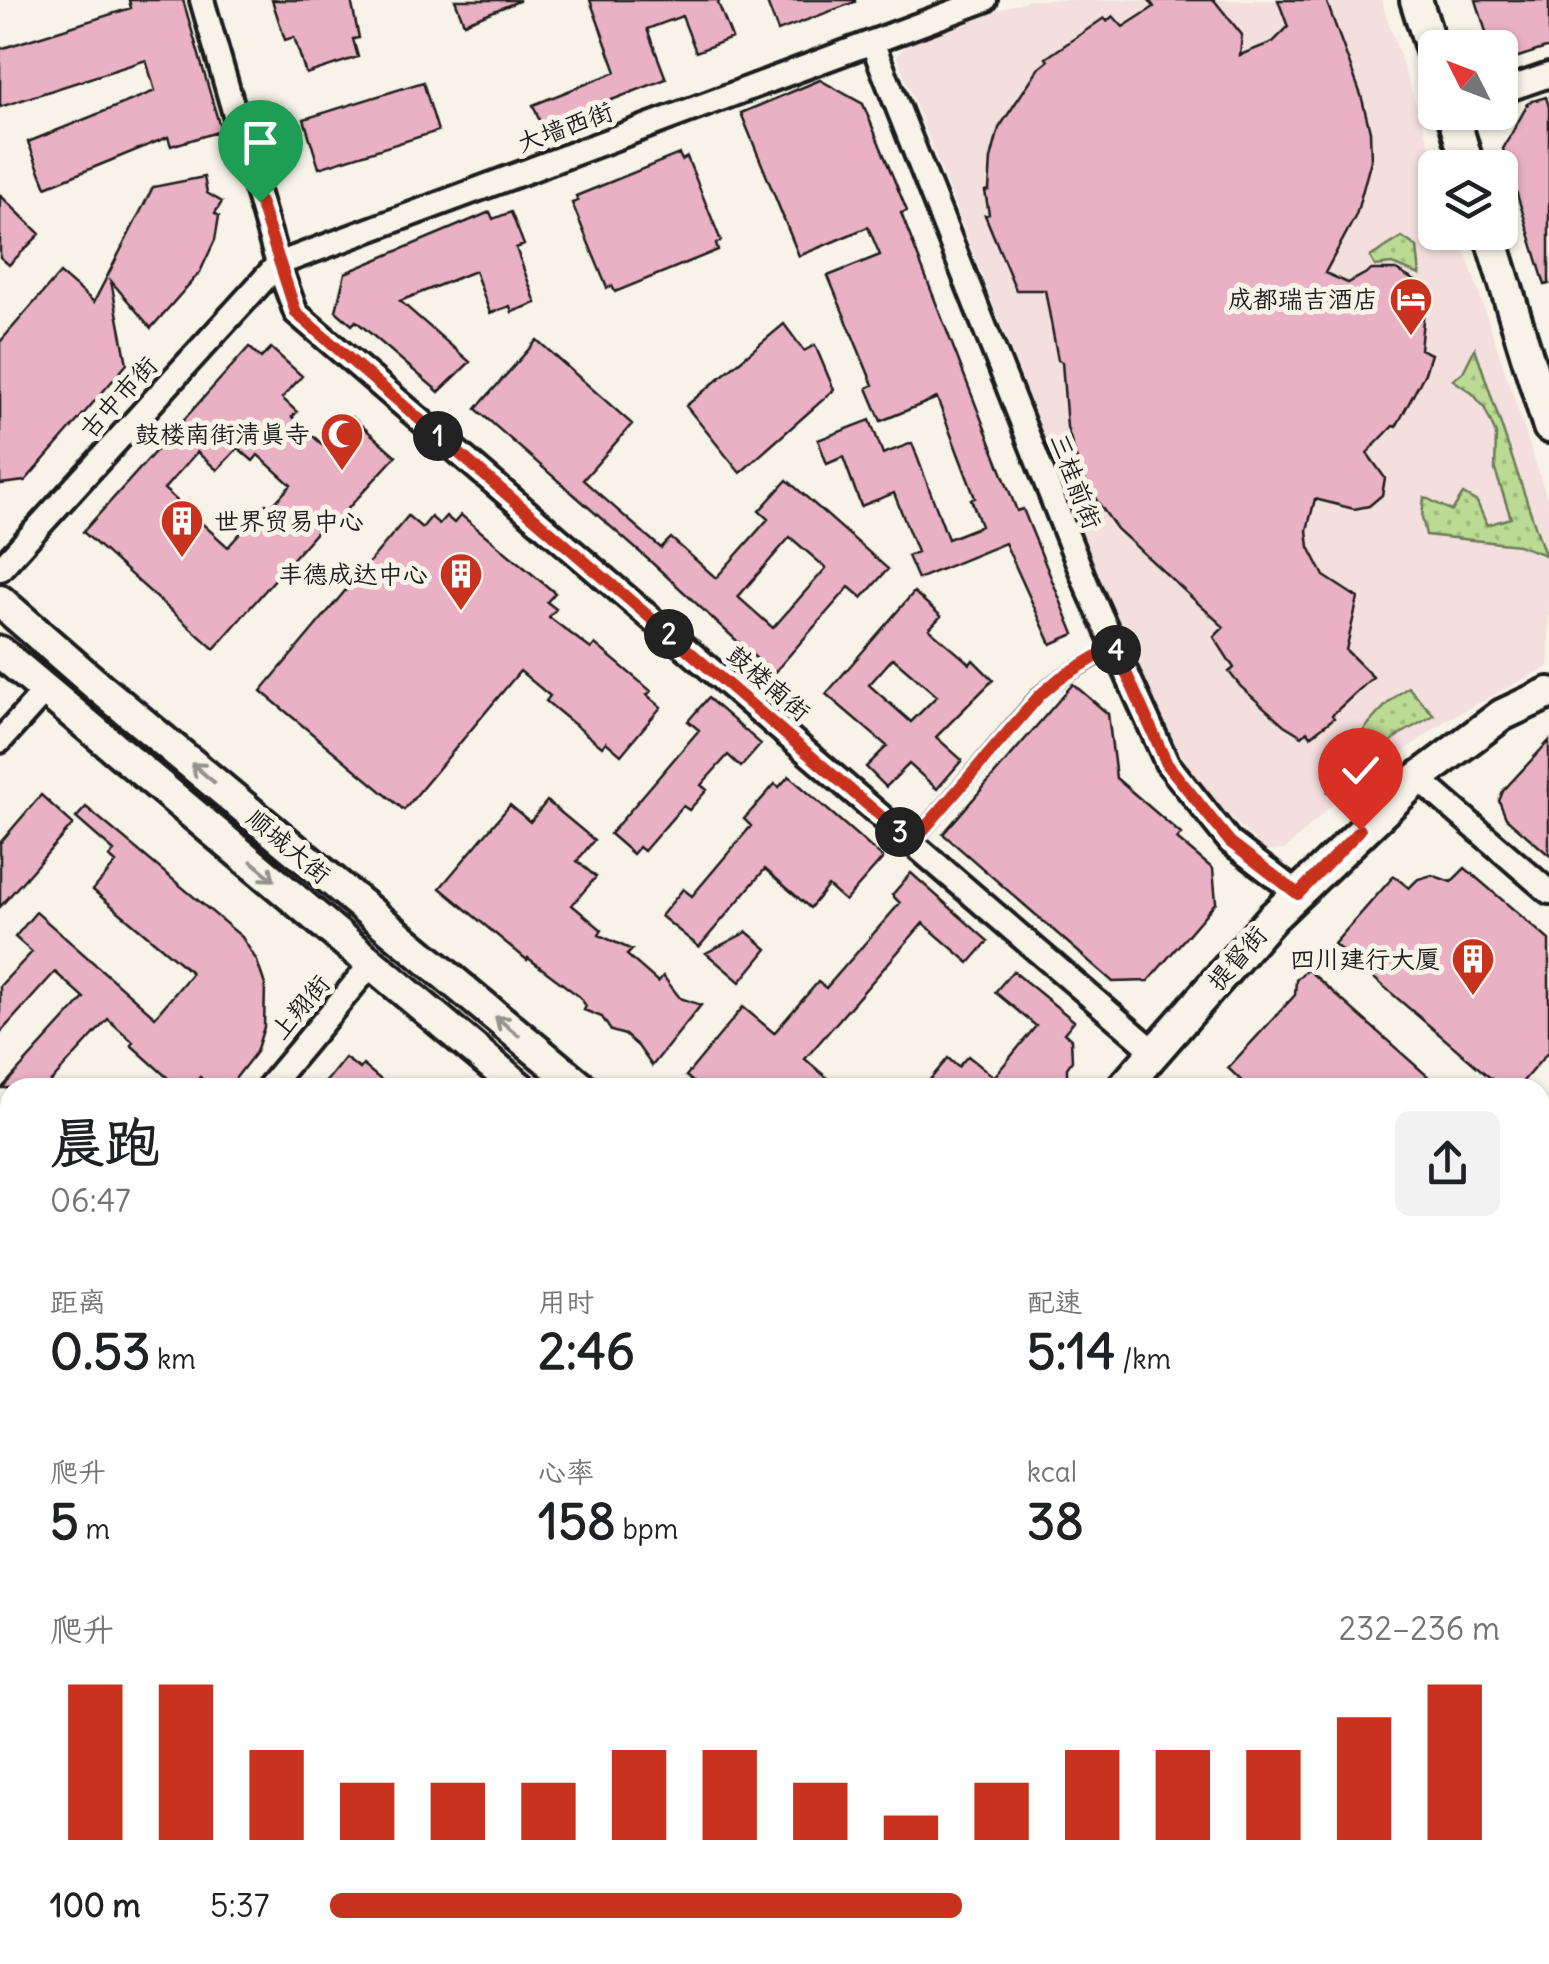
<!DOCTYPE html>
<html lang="zh">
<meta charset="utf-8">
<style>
:root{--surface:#fff;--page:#f2f2f2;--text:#202124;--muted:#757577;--accent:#c8321e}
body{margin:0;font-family:Delius,"LXGW WenKai TC",sans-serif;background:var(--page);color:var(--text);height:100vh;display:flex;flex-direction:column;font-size:38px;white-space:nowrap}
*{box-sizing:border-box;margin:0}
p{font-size:32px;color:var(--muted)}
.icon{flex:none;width:55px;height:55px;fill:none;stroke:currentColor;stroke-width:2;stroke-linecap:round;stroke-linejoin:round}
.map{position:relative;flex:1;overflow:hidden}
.sheet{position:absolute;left:0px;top:1078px;width:1550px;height:888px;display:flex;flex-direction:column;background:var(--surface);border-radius:30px 30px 0 0;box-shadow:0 2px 8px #0004}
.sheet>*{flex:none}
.needle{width:65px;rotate:312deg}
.controls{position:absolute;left:1418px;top:30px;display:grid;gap:20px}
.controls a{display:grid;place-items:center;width:100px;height:100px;border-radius:15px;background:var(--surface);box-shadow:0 2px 8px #0004;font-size:50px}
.pin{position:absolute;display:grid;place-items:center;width:85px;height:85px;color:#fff;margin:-102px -42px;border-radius:50% 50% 50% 0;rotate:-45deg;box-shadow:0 0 10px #0007}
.pin .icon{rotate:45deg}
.km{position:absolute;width:50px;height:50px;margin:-25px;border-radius:50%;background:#222;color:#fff;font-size:28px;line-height:50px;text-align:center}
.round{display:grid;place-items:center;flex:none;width:105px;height:105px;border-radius:15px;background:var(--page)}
.summary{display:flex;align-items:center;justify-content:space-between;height:170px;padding:0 50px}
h1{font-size:55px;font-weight:700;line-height:75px}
.figures{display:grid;grid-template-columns:repeat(3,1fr);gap:15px;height:170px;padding:10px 50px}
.figures div{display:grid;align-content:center}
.figures b{font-size:50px;font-weight:700}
.figures small{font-size:28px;font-weight:400}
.figures p{font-size:28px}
.chart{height:280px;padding:20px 50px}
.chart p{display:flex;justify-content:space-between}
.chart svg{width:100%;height:180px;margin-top:10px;stroke:var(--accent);stroke-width:6}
ul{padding:0 50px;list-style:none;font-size:32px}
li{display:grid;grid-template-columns:160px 120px 1fr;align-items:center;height:75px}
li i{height:25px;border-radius:12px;background:var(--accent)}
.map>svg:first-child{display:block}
.built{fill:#f3dfde}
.grass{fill:url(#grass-dots);stroke:#6c7b58;stroke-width:2.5}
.park{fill:#bbda93;stroke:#6c7b58;stroke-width:2.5}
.building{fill:#eab1c5;stroke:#1c1c1c;stroke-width:2.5;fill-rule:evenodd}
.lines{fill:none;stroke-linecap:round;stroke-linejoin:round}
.primary-tunnel{stroke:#d6d3c9;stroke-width:35;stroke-dasharray:35 18;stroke-linecap:butt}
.service-casing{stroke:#1c1c1c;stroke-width:19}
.minor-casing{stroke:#1c1c1c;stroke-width:30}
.secondary-casing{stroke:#1c1c1c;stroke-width:38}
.primary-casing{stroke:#1c1c1c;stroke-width:42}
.service{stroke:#f7f3e8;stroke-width:11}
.minor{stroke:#f7f3e8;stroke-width:22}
.secondary{stroke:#f7f3e8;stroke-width:30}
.primary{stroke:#fcdcac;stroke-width:35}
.oneway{stroke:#94928c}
.route-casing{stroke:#fff;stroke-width:20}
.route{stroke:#c8321e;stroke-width:12}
.labels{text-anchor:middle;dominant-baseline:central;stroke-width:10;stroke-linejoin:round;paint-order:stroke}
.street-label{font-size:25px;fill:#1c1c1c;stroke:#f7f3e8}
.poi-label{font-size:25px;fill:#1c1c1c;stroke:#f7f3e8;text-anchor:end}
</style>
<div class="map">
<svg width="1549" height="1964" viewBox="0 0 1549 1964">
<defs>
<pattern id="grass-dots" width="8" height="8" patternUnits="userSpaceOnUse" patternTransform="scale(2.5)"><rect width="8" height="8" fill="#bbda93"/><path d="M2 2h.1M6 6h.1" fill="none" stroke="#a0ba7e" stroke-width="1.8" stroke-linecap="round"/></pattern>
</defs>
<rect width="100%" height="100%" fill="#f7f3e8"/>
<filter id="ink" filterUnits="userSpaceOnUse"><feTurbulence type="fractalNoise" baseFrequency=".01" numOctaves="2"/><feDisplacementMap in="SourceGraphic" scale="20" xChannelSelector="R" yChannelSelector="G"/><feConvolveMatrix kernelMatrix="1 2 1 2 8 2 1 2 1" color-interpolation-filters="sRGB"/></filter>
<g filter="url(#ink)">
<path class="built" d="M 1029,0 L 1381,0 L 1437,167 L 1435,232 L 1459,233 L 1549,504 L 1549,666 L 1446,720 L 1338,799 L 1285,850 L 1265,851 L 1204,789 L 1175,744 L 1126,647 L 897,56 L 913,37 Z
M 1549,1594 L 1549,1800 L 1540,1792 L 1540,1604 Z"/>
<path class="grass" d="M 1402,237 L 1417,247 L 1420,275 L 1392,264 L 1375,266 L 1370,257 Z
M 1475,348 L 1545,555 L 1518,545 L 1426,535 L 1422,517 L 1424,497 L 1452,511 L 1463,494 L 1477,502 L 1487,525 L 1511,518 L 1495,470 L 1496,434 L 1484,407 L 1472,393 L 1453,380 L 1463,372 Z
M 1408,687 L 1434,715 L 1399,735 L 1327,793 C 1345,753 1371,713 1408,687 Z"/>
<path class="park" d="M 0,1606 L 10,1616 L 10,1737 L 0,1749 Z"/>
<path class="building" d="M 129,0 L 183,0 L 221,131 L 171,146 L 168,137 L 46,187 L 28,142 L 155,91 L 146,60 L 0,107 L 0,49 L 131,8 Z
M 272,0 L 351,0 L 359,38 L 353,39 L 358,57 L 306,74 L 294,37 L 285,40 Z
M 455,0 L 519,0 L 519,1 L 464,23 Z
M 590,0 L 720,0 L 718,3 L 732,38 L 696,52 L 682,16 L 647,29 L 666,79 L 542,127 L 533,105 L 616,72 Z
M 766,0 L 855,0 L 855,2 L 778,31 Z
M 1149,0 L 1214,0 L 1242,35 L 1240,55 L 1273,42 L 1288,27 L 1278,0 L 1326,0 L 1361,95 L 1370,131 L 1371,160 L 1356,215 L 1325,273 L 1348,283 L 1372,270 L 1396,270 L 1415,281 L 1425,301 L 1420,349 L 1431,354 L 1425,373 L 1396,427 L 1393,426 L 1367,453 L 1385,478 L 1382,495 L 1369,506 L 1354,509 L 1315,499 L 1307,530 L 1309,547 L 1324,576 L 1358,598 L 1346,650 L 1373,677 L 1332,715 L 1334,718 L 1311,736 L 1307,731 L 1302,736 L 1284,725 L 1241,687 L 1229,672 L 1234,668 L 1214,637 L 1224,627 L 1117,529 L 1097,501 L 1081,473 L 1067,427 L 1062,362 L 1058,360 L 1045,290 L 1016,290 L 985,215 L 989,214 L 985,191 L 989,190 L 991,159 L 999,128 L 1038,69 L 1048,61 L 1046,58 L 1104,18 L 1107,21 L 1113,16 L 1123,27 L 1154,7 Z
M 1476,0 L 1549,0 L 1549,47 L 1500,63 L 1500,48 L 1491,48 Z
M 820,80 L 863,104 L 907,211 L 901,213 L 1017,511 L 1023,509 L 1074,634 L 1051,644 L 1005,543 L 918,579 L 908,556 L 917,552 L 894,493 L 861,506 L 843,457 L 827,464 L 818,440 L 870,420 L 883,454 L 912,443 L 948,539 L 981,526 L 971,499 L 975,498 L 937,398 L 881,421 L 867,388 L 873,385 L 828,276 L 880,255 L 868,227 L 799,256 L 741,113 Z
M 423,82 L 438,131 L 319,168 L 304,119 Z
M 1546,97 L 1549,107 L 1549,284 L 1545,285 L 1503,149 L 1529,102 Z
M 679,154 L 682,160 L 687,157 L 721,241 L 716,244 L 718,250 L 615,292 L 612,286 L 607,288 L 572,203 L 578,201 L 576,196 Z
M 204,177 L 207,193 L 222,202 L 215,213 L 219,216 L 215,240 L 200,272 L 151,328 L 111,281 L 127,364 L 25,481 L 0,484 L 0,342 L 60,273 L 94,302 L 153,187 Z
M 0,195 L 40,234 L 9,265 L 0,257 Z
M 490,212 L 493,219 L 511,212 L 524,245 L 516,248 L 536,303 L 512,312 L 510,306 L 490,313 L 475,271 L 400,301 L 470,362 L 439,392 L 356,321 L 352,325 L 336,311 L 345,273 Z
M 784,324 L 804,351 L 815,345 L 834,390 L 740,473 L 686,406 Z
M 537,340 L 632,424 L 583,480 L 661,548 L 671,538 L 716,578 L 768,519 L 759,511 L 787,480 L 888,569 L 862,598 L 849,587 L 773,674 L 650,561 L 476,409 ZM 790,537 L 826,568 L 773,628 L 738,597 Z
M 249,347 L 261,358 L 271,348 L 302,376 L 282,398 L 297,412 L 292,417 L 325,447 L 352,417 L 396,456 L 331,527 L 325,522 L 214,649 L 83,532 ZM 238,448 L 253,461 L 258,455 L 291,485 L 270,508 L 266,504 L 228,547 L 164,489 L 197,452 L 217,470 Z
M 461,515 L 555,593 L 547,602 L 556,609 L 549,617 L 591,649 L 595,644 L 651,691 L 647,695 L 661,707 L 621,755 L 606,742 L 602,747 L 546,701 L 550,696 L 520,671 L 404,810 L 261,691 L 408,516 L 422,528 L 431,517 L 439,524 L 446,516 L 454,523 Z
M 914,592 L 941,616 L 929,629 L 970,664 L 973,660 L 993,680 L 936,737 L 962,760 L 937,789 L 909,764 L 886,787 L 866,767 L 887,746 L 826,694 ZM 893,658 L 937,696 L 911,722 L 869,685 Z
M 1073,684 L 1108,714 L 1116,778 L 1181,834 L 1177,839 L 1213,869 L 1216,902 L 1148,981 L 1113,982 L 943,834 Z
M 708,698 L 761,744 L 741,767 L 728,755 L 701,785 L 707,790 L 689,810 L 683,806 L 644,851 L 639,847 L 633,854 L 610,834 L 699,730 L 688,721 Z
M 1549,741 L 1549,855 L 1506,818 L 1499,801 L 1503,791 Z
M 789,776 L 883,858 L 845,901 L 828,886 L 810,908 L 765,869 L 699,947 L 661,916 L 683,889 L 692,896 L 751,826 L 744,819 L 775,784 L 779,787 Z
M 41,795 L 73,824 L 0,907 L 0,843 Z
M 547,801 L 594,840 L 577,861 L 596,877 L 572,905 L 602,930 L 599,935 L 632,950 L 627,955 L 658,982 L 663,976 L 680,998 L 701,1005 L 652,1066 L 638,1046 L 625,1035 L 611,1031 L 602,1017 L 584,1010 L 586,1006 L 580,997 L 528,958 L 527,960 L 440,888 L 510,805 L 530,822 Z
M 86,807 L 242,937 L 257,961 L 265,985 L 264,1027 L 256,1052 L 228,1088 L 210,1088 L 200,1077 L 191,1088 L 179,1088 L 131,1045 L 133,1042 L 108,1019 L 45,1088 L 2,1088 L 84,998 L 55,972 L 0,1033 L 0,986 L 32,952 L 15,937 L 36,912 L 155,1017 L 192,973 L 93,890 L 116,863 L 109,857 L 114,851 L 76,818 Z
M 1465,868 L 1549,940 L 1549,1051 L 1517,1088 L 1502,1088 L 1334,944 L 1394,876 L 1409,888 L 1418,879 L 1432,875 L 1451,882 Z
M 911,873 L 988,941 L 969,963 L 923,923 L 805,1059 L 839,1088 L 700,1088 L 686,1076 L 743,1007 L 774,1033 L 818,982 L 826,988 L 900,903 L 892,895 Z
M 747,932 L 767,949 L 740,982 L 706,953 Z
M 1307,969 L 1441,1088 L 1249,1088 L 1228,1068 L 1295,995 L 1296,980 Z
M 1013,971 L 1074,1021 L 1064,1033 L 1071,1039 L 1072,1061 L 1067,1068 L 1067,1076 L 1058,1088 L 923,1088 L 948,1058 L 958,1067 L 968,1056 L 994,1077 L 1036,1026 L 995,992 Z
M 345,1058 L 360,1069 L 363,1065 L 391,1088 L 321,1088 Z"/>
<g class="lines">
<path class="primary-tunnel" d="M 1540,1512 L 1549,1501
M 1124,1964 L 1132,1955
M 1158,1964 L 1166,1955"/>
<g class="service-casing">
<path id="service" d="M 912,843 L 1039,695 L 1060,678 L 1115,647
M 423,1964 L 430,1955"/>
</g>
<g class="minor-casing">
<path id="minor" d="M 202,0 L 278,264 L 296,313 L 1155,1052
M 872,42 L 1087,586 L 1167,763 L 1230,842 L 1298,894
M 1500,92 L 1549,75
M 0,569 L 278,264 L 985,0
M 0,741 L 45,691
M 1418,778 L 1549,892
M 268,1088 L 373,962
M 0,1372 L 10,1381
M 671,1955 L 681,1964"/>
</g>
<g class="secondary-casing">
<path id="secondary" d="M 1416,0 L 1435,60
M 1452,112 L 1469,168
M 1489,232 L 1549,427
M 0,601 L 94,683 L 582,1088
M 0,652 L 520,1088
M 1123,1088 L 1271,919 L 1418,778 L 1502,715 L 1549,693
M 1540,1851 L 1549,1859
M 1540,1931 L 1549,1939"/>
</g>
<g class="primary-casing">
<path id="primary" d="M 1540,1436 L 1549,1426
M 1545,1468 L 1549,1464
M 1540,1548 L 1549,1538
M 1103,1964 L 1110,1955
M 1181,1964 L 1189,1955"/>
</g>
<use href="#service" class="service"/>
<use href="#minor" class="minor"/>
<use href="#secondary" class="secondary"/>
<use href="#primary" class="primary"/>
</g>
<defs><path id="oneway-shaft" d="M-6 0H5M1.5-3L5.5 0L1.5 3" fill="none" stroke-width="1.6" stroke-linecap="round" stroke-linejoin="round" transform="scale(2.5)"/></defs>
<g class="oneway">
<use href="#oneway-shaft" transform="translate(203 773) rotate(-140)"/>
<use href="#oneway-shaft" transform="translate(263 871) rotate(40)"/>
<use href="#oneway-shaft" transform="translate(507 1026) rotate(-141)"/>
</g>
</g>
<g class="lines" filter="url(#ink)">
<g class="route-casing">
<path id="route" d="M 260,202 L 296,313 L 912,843 L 1040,695 L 1060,678 L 1114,646 L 1167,764 L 1230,842 L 1298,894 L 1360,830"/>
</g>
<use href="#route" class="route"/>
</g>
<defs>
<g id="hotel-pin" transform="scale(2.25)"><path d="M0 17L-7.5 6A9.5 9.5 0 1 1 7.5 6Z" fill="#c8321e" stroke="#f7f3e8"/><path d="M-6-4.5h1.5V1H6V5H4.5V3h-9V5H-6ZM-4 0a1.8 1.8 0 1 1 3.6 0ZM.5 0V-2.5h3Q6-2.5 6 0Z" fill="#fff"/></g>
<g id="mosque-pin" transform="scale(2.25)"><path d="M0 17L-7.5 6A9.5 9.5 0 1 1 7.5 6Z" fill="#c8321e" stroke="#f7f3e8"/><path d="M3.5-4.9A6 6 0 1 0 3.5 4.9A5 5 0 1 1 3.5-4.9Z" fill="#fff"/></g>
<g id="building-pin" transform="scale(2.25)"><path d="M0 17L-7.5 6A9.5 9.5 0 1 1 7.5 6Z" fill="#c8321e" stroke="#f7f3e8"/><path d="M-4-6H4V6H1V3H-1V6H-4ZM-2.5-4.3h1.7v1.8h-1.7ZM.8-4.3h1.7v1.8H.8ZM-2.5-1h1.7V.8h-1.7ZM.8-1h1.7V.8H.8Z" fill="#fff"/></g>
</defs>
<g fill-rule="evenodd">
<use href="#hotel-pin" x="1411" y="299"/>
<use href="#mosque-pin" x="342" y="434"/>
<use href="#building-pin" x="182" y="521"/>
<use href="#building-pin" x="461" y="574"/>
<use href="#building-pin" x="1473" y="959"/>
</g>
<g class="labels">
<g class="street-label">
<text transform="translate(565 127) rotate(-20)">大墙西街</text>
<text transform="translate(118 397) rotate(-47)">古中市街</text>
<text transform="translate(1076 481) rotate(69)">三桂前街</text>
<text transform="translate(769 683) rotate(41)">鼓楼南街</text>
<text transform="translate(289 846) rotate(40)">顺城大街</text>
<text transform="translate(1237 958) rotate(-49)">提督街</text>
<text transform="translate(300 1007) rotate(-50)">上翔街</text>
</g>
<g class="poi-label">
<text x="1378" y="299">成都瑞吉酒店</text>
<text x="310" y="434">鼓楼南街清真寺</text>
<text x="214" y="521" text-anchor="start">世界贸易中心</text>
<text x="428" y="574">丰德成达中心</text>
<text x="1440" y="959">四川建行大厦</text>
</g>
</g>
</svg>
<div class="controls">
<a><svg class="needle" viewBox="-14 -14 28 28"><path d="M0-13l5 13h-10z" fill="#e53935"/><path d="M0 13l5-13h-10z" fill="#757577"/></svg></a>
<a><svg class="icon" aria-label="layers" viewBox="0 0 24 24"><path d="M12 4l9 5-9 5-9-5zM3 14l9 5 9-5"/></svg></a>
</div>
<div class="pin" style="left:260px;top:202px;background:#1e9e55"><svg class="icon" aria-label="arrive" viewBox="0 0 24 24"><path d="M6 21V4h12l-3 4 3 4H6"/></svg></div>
<div class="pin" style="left:1360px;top:830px;background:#d93025"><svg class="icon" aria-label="check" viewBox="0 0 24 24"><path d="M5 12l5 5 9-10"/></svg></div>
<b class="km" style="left:438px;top:436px">1</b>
<b class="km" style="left:669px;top:634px">2</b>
<b class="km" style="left:900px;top:832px">3</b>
<b class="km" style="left:1116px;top:650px">4</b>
<section class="sheet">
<div class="summary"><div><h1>晨跑</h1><p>06:47</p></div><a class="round"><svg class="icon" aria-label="share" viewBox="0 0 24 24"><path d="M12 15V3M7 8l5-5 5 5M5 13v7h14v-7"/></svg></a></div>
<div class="figures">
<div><p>距离</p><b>0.53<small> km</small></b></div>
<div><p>用时</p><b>2:46</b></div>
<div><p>配速</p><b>5:14<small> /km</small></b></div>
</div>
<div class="figures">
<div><p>爬升</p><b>5<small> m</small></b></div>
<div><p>心率</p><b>158<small> bpm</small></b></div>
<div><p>kcal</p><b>38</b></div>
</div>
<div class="chart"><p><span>爬升</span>232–236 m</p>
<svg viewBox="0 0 160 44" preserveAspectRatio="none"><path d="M5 44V6M15 44V6M25 44V22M35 44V30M45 44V30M55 44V30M65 44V22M75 44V22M85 44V30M95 44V38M105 44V30M115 44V22M125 44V22M135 44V22M145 44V14M155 44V6"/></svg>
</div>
<ul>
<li><b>100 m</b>5:37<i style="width:54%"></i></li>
</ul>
</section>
</div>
